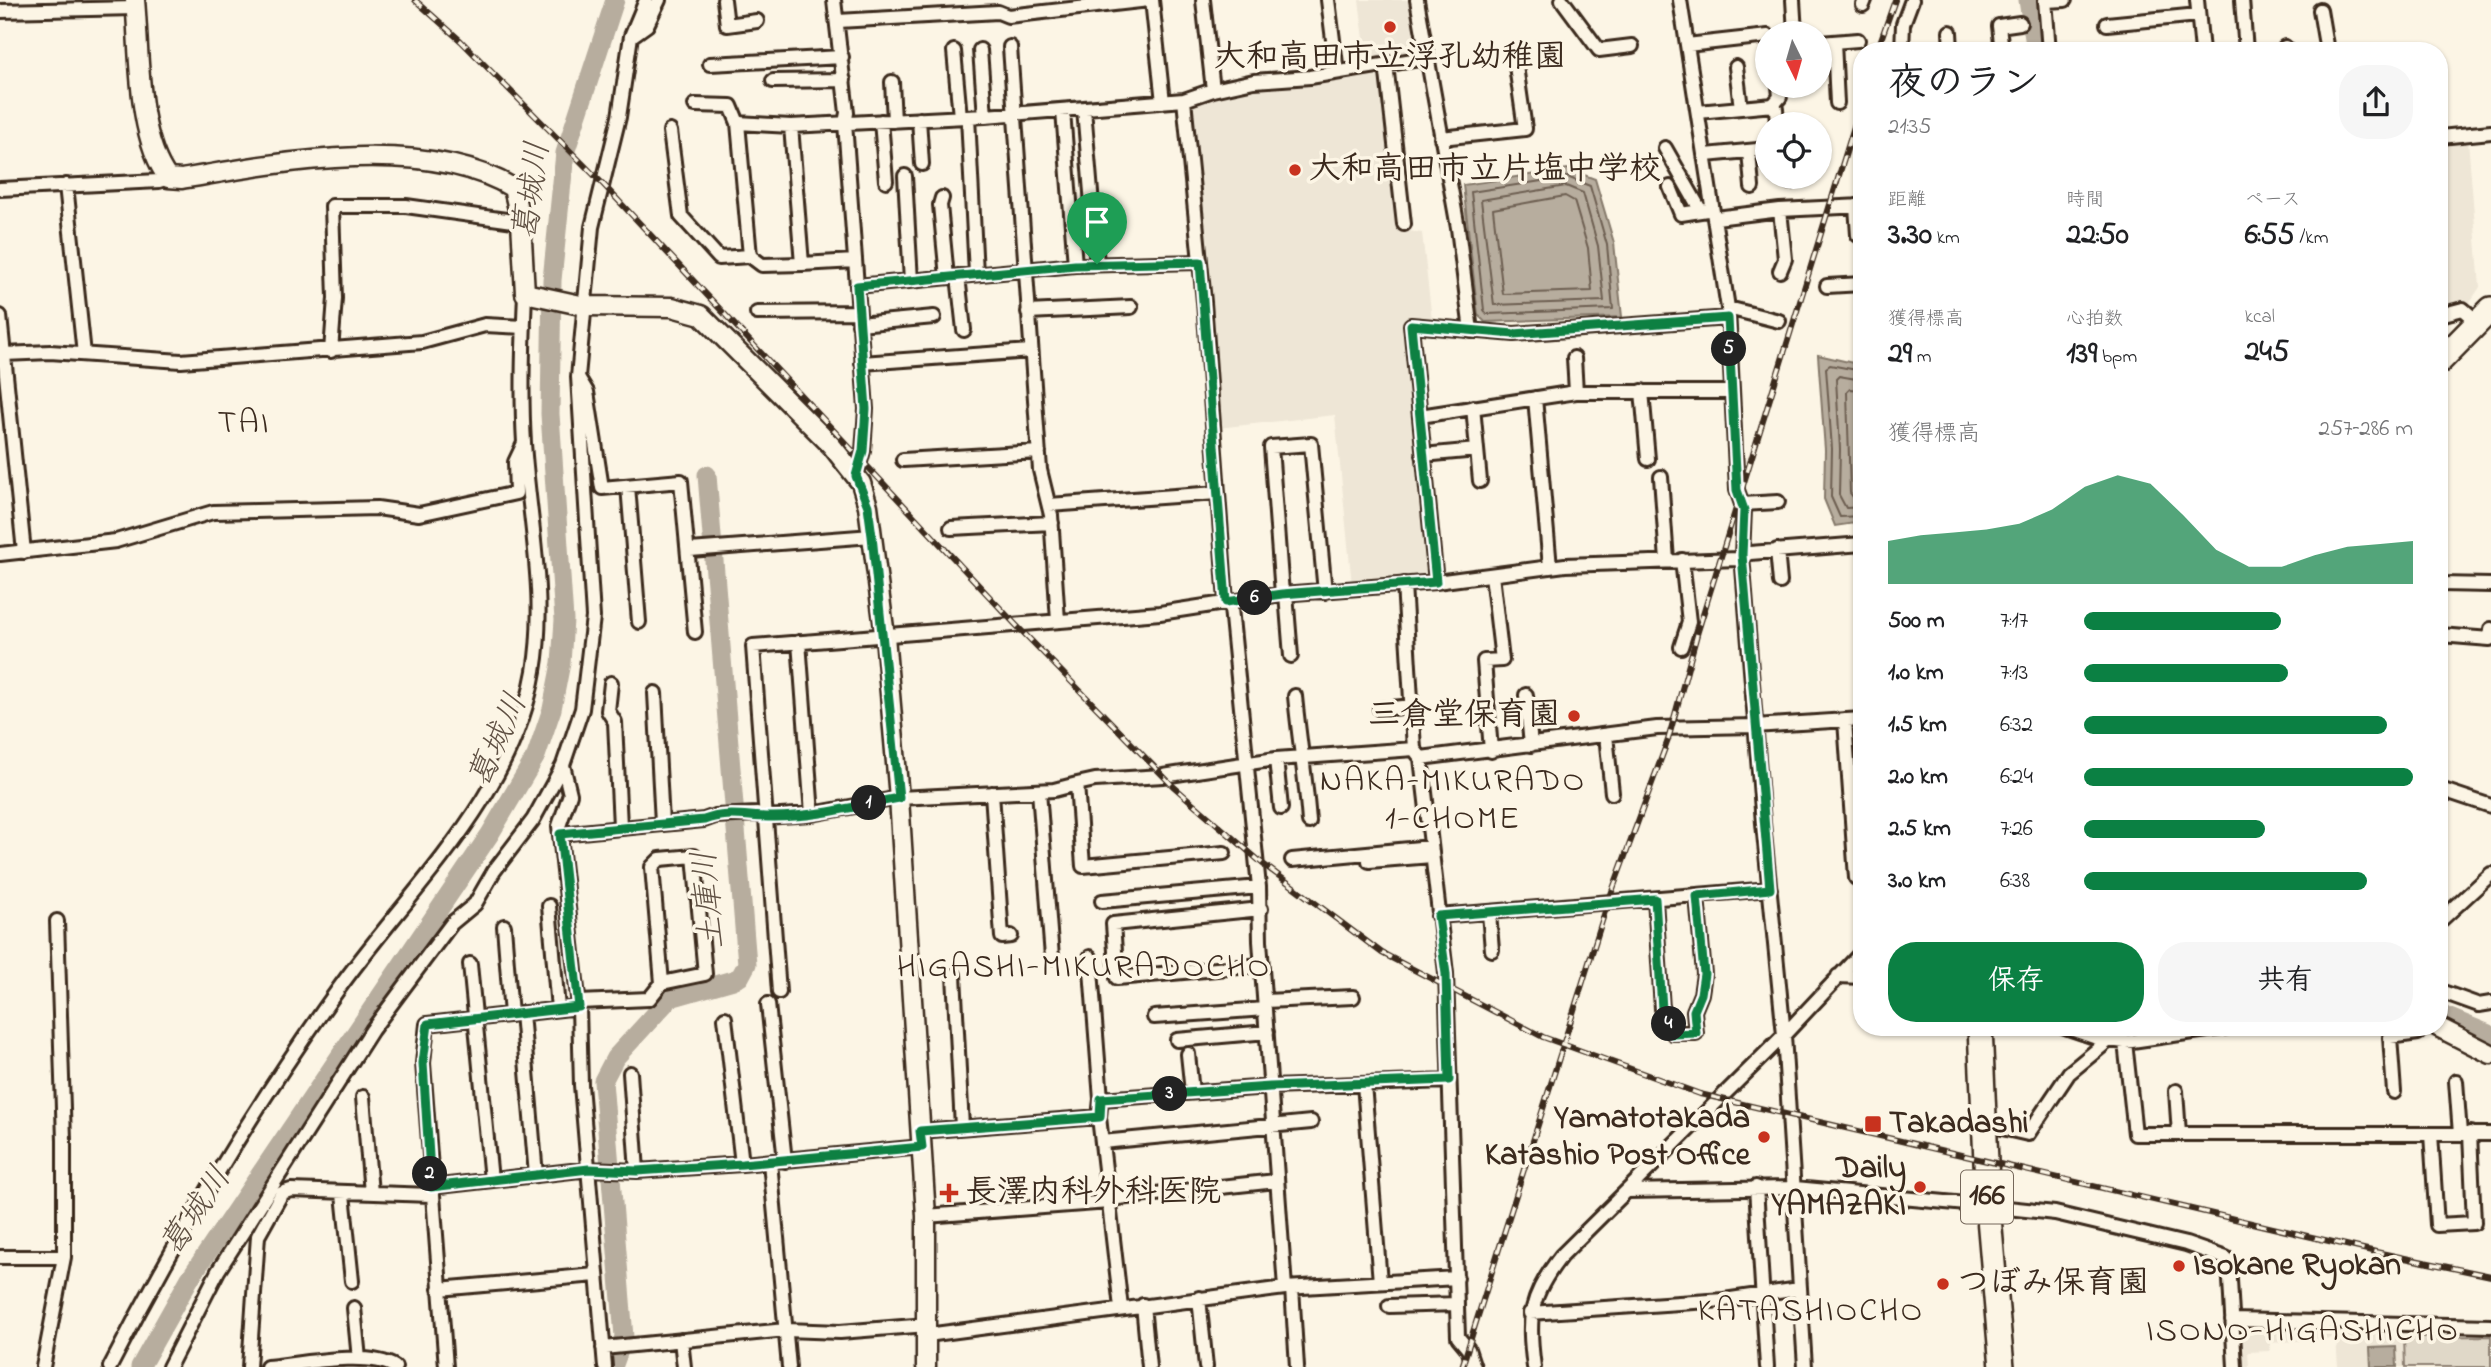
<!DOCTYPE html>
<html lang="ja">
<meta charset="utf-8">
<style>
:root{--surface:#fff;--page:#f6f6f6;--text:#202124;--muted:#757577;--accent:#0b8043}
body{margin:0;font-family:"Indie Flower","Klee One",sans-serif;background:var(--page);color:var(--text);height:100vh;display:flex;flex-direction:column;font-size:26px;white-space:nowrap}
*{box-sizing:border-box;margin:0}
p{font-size:23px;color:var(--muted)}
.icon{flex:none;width:38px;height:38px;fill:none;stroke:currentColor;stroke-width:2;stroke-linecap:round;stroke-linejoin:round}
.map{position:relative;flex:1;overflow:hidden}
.panel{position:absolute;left:1853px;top:42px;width:595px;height:994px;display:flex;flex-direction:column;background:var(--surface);border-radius:28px;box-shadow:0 2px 5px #0004}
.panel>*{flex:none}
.needle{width:46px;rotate:175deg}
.buttons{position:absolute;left:1755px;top:21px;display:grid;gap:14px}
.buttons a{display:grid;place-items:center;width:77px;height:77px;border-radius:50%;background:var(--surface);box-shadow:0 2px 5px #0004;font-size:35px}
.pin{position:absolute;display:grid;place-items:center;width:60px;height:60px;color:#fff;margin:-72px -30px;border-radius:50% 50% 50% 0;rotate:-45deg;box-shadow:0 0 7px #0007}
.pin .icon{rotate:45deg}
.km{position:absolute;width:35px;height:35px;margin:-18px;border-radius:50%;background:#222;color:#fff;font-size:19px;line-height:35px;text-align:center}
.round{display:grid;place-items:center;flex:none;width:74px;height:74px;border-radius:28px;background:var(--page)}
.headline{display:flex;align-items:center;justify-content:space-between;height:119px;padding:0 35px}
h1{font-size:38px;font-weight:700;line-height:52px}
.metrics{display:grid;grid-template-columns:repeat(3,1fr);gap:10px;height:119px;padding:7px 35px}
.metrics div{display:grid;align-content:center}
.metrics b{font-size:30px;font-weight:700}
.metrics small{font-size:19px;font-weight:400}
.metrics p{font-size:19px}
.chart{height:196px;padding:14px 35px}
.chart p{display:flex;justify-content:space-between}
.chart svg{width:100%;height:126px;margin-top:7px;fill:var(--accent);opacity:.7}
.button{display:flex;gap:14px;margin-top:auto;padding:14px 35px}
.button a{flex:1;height:80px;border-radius:28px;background:var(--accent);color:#fff;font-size:28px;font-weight:700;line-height:80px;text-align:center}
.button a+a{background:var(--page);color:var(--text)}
ul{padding:0 35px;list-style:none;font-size:23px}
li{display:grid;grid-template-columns:112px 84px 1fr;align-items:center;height:52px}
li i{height:18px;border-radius:9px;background:var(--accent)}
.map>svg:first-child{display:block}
.built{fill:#eee6d6}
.green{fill:#e0d8c8;stroke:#8e8173;stroke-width:2}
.water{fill:#b7ad9e;stroke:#85796b;stroke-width:2}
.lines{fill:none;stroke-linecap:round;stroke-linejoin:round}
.shore{stroke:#6d5e51;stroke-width:2}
.river{stroke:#b7ad9e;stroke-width:19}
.street-casing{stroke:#3b2a1e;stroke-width:18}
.secondary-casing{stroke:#3b2a1e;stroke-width:23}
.highway-casing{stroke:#3b2a1e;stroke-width:28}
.street{stroke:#fcf5e5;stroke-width:12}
.secondary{stroke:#fcf5e5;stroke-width:18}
.highway{stroke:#fcf5e5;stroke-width:23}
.rail-casing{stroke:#3b2a1e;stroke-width:6}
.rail{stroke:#fcf5e5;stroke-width:3.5;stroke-dasharray:10;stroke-linecap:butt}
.route-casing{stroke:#fff;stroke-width:14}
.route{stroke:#0b8043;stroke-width:9}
.poi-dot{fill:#c8321e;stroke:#fcf5e5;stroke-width:2.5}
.labels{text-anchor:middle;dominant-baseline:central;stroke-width:7;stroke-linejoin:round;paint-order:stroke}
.shield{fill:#fcf5e5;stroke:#75675a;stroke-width:2}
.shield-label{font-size:30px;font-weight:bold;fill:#3b2a1e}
.poi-label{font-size:32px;font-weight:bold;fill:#3b2a1e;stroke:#fcf5e5;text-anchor:start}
.water-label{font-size:33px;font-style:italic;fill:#605144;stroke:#fcf5e5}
.neighbourhood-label{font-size:33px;letter-spacing:2px;fill:#3b2a1e;stroke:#fcf5e5}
</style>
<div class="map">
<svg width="2491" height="1367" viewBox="0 0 2491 1367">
<rect width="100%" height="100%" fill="#fcf5e5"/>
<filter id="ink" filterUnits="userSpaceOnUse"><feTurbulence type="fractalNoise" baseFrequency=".0143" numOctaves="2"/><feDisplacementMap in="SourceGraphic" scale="14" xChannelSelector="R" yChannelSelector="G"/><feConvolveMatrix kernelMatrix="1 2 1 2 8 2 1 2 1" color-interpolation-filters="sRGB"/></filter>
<g filter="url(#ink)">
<path class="built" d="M 1359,0 L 1413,0 L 1421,54 L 1367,62 Z
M 1382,70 L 1402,230 L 1422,233 L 1432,320 L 1407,319 L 1432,576 L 1352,585 L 1335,415 L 1218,428 L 1189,109 L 1192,103 L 1203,99 L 1207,102 L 1219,91 Z
M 2468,140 L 2480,287 L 2470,302 L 2440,308 L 2440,143 Z
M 2244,1325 L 2491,1328 L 2491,1336 L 2404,1337 L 2405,1367 L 2397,1367 L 2396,1347 L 2370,1348 L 2371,1367 L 2338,1367 L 2336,1338 L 2270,1343 L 2270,1351 L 2248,1352 L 2249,1367 L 2241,1367 L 2239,1332 Z"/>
<path class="green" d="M 2491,1336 L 2491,1367 L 2405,1367 L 2404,1337 Z"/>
<path class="water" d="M 1568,169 L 1595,179 L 1614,243 L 1622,317 L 1485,322 L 1478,315 L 1463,185 Z
M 1818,355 L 1862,365 L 1862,522 L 1835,526 L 1824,499 L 1825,450 Z
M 2396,1347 L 2397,1367 L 2371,1367 L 2370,1348 Z"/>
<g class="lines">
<path class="shore" d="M 1567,177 L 1590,186 L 1607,245 L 1613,309 L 1487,314 L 1484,310 L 1471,192 Z
M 1566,186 L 1583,193 L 1598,246 L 1604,301 L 1494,305 L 1481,200 Z
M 1565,196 L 1574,201 L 1588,248 L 1592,291 L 1503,294 L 1493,209 Z
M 1862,371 L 1830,365 L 1826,368 L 1832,449 L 1831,497 L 1840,517 L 1862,516
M 1862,380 L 1839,376 L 1836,379 L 1840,449 L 1839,495 L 1846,508 L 1862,507
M 1862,390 L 1850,389 L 1847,392 L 1850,493 L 1853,497 L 1862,497"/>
<path class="river" d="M 2028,0 L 2036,51
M 2440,1014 L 2491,1035
M 140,1367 L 190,1278 L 490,834 L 536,756 L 552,709 L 561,663 L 564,620 L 550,414 L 552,280 L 565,153 L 615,0
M 613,1367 L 624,1337 L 603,1081 L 615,1058 L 670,998 L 733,980 L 740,977 L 747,964 L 707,475"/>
<g class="street-casing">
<path id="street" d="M 724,0 L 727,25 L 757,21
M 834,0 L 847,113 L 845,123 L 866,409 L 863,451 L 856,476
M 1152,0 L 1163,102
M 1328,0 L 1337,72
M 1417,0 L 1458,228 L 1471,331
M 1562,0 L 1599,50 L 1632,46
M 1680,0 L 1728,308 L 1737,490 L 1744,510 L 1742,555 L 1763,823 L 1784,1035 L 1805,1367
M 1793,0 L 1795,33
M 2045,0 L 2049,51
M 2197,0 L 2202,51
M 2242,0 L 2246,51
M 2045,1 L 2065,0
M 1863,5 L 1865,0
M 2320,10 L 2327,51
M 0,11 L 136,8
M 838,21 L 998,12 L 1008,16 L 1149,0
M 2107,24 L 2198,15
M 1950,32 L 1951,51
M 633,35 L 647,25 L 659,0
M 1834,42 L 1837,103
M 1820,43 L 1858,40
M 1687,45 L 1768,36
M 1010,47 L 1040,470 L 1051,515 L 1058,621
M 2285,47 L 2286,51
M 980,50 L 985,116
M 954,51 L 960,117
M 1902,51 L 1903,24 L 1912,0
M 2002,51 L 1999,26 L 2020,23
M 710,64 L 842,57
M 1386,64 L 1404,224
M 1736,67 L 1741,108
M 773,81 L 844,80
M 892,82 L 894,121
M 1213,90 L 1254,81 L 1310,77 L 1425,58
M 1184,100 L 1204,302 L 1226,602 L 1231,608 L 1259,887 L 1260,941 L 1285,1288
M 695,105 L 731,106 L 738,123 L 791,126 L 985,116 L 1184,100 L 1213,90 L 1203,0
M 1773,105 L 1780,97 L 1779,86
M 1084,109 L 1097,264
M 1063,111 L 1075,265
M 1698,112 L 1773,105 L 1776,109 L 1777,124
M 968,117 L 976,274
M 919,119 L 922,164
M 881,121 L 886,181
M 738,123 L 750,256
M 670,131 L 681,216 L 719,258 L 750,256 L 762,265 L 802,264 L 791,126
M 2440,137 L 2491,132
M 1441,138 L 1525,129 L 1515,59
M 1665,148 L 1701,211
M 1749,151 L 1752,187
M 1706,155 L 1768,149
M 905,176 L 911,281
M 1789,177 L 1790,182
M 66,185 L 84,354
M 1670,187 L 1681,214 L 1707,210
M 0,189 L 159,181 L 168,178
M 942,198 L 940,205 L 947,277
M 1856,206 L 1858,235
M 1780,210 L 1785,259 L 1780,271
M 1716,218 L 1780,210 L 1862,206
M 802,264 L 855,261
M 958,276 L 964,330
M 857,286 L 1075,265 L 1200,262
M 1827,286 L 1862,284
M 1728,308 L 1779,321
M 1028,312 L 1131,307
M 757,313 L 859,312
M 2440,315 L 2463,309 L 2478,322
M 0,316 L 24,552
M 859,324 L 934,317
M 331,351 L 335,298 L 332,206 L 406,206 L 521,222
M 4,354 L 50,352 L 181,361 L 422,342 L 485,325 L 524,327
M 1574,358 L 1576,392
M 862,363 L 1031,351
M 578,377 L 587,392 L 602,488 L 681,481 L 695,632
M 1642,391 L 1648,459
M 1535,398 L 1550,567
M 1473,407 L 1480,481
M 1420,416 L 1576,392 L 1730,392
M 1423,455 L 1477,450
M 903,460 L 1039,452
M 1661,477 L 1667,561
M 628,486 L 639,622
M 1742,504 L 1778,502
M 1049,505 L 1217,493
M 951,528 L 1052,523
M 690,550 L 872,536
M 1777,550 L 1780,582
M 0,554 L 116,541 L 213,512 L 377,508 L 419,514 L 516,493 L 515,462 L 524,443
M 1436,582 L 1411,325 L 1514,334 L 1728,318
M 1404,584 L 1414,749 L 1421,758 L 1446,973 L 1458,1337 L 1468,1349 L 1474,1367
M 2440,584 L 2491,585
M 1282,594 L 1271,447 L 1311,444 L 1325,592
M 1286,594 L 1291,656
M 2440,635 L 2490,639 L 2491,629
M 799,642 L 812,814
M 1681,647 L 1689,622 L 1682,560
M 611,683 L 608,711 L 615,722 L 620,826
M 655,693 L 662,823
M 1526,695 L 1531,745
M 1295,696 C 1299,739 1306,779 1309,822
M 1380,709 L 1413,706
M 1845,720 L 1856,878
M 1606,735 L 1612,793
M 1491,751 L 1484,661 L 1502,660 L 1492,575
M 1421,758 L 1657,728 L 1755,726 L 1862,719
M 1276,759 L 1281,808
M 563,765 L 570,794 L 559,826 L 579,1007 L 581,1085 L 605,1367
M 1077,784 L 1095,780 L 1163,776 L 1276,759 L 1414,749
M 2440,789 L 2491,806
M 1039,791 L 1052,957
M 992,793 L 1002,937 L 1011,936
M 560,834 L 704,820 L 715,816 L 757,814 L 765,817 L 812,814 L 899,798 L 1054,790 L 1077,784 L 1083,866 L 1224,853
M 1292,860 L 1431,847
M 1369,861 L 1432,856
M 1655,899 L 1662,1009 L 1673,1033 L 1696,1033 L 1694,1011 L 1701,994 L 1704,974 L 1697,896
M 1102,901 L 1259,887
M 549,906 L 558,1009
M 1261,909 L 1113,924 L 1117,978 L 1261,965
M 1489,913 L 1492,950
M 1438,916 L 1770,889
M 2440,921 L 2491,874
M 504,926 L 511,1015
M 1090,957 L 1101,1099 L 1099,1117 L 1121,1308
M 470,964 L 491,1180
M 954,975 L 962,1127
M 1838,976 L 1862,977
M 2440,991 L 2479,1005 L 2491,1003
M 779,992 L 753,646 L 1160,613 L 1282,594 L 1436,582 L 1565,565 L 1738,559 L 1750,553 L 1862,544
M 1265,1001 L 1353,997
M 579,1002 L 649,999 L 662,983 L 705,974 L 694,856 L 660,859 L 652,867 L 662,983
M 768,1004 L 785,1161
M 522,1013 L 536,1175
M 1154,1017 L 1265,1009
M 725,1018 L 742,1164
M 2065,1027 L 2100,1039 L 2125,1042 L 2228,1027
M 1177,1040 L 1267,1032
M 2125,1042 L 2135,1134 L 2491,1134
M 1188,1054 L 1192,1092
M 630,1073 L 637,1171
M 2456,1081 L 2460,1134
M 1364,1084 L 1380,1282
M 2176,1091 L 2179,1134
M 2394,1092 L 2390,1037 L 2418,1033 L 2421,1027
M 363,1097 L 371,1193
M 1101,1099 L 1270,1087 L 1449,1081
M 1985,1124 L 2028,1134 L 2069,1073 L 2109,1040
M 920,1131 L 1099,1117
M 2431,1134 L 2437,1225 L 2474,1223 L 2470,1133
M 1102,1142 L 1311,1122
M 770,1162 L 789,1367
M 431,1187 L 589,1169 L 637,1171 L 742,1164 L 922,1147
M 1756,1187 L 1767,1367
M 1628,1191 L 1795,1188 L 1988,1206 L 2055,1213 L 2186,1244 L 2226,1258 L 2229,1263 L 2235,1367
M 343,1194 L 352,1281
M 1109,1199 L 1276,1181
M 926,1216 L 1109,1202
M 0,1257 L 64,1257
M 1292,1288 L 1297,1367
M 439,1289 L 596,1275
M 1199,1298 L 1206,1367
M 1143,1305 L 1149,1367
M 1389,1306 L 1457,1304
M 354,1308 L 359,1359
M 1530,1313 L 1724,1300 L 1799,1289
M 2232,1320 L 2491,1326
M 927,1335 L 1285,1288 L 1457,1278
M 681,1340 L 684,1367
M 603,1348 L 786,1330 L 840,1332 L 927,1325
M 43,1367 L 64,1257 L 64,1140 L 57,921
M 110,1367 C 177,1236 251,1111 337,991 C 408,891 513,798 534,671 C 547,596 529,519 524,443 C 521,393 523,343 525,293
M 169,1367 L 218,1271 L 372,1030 L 452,923 L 475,904 L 494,871 L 533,820 L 563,765 L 582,709 L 593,617 L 578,377 L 592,227 L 619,117 L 631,36 L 646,0
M 249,1367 L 258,1236 L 282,1193 L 291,1190 L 431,1195
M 267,1367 C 299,1364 369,1350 395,1367
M 446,1367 L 423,1063 L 427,1024 L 579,1007
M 1534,1367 C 1527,1316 1530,1296 1561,1256 L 1784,1035 L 1862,952"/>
</g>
<g class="secondary-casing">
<path id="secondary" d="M 135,0 C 140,52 136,135 168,178 L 182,179 C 279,162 425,135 513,188 L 521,222 L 525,293 L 585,306 L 672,307 L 701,315 L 831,445 L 861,483 L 868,506 L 885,636 L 899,798 L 926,1216 L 926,1367
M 2438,1027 L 2491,1054"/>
</g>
<g class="highway-casing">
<path id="highway" d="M 2440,361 L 2491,309
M 1980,1027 L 1988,1206 L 2002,1367"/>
</g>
<use href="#street" class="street"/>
<use href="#secondary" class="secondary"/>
<use href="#highway" class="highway"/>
<g class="rail-casing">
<path id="rail" d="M 415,0 L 461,41 L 601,182 L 1016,625 L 1173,786 L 1263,864 L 1382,953 L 1543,1037 L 1700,1094 L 2376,1252 L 2491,1276
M 1877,51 L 1895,0
M 1462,1367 L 1607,905 L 1668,740 L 1698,631 L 1862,101"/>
</g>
<use href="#rail" class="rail"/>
</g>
</g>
<g class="lines" filter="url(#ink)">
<g class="route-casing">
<path id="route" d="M 1200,262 L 1226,602 L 1282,594 L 1436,582 L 1411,325 L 1514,334 L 1728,318 L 1737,490 L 1744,510 L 1742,555 L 1770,889 L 1697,896 L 1704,974 L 1701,994 L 1694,1011 L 1696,1033 L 1673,1034 L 1662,1009 L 1655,899 L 1438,916 L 1446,974 L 1449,1080 L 1270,1087 L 1101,1099 L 1100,1117 L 920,1131 L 922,1147 L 742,1164 L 637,1171 L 589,1169 L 431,1187 L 423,1063 L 428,1024 L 579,1007 L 560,834 L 704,820 C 726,811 747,817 768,817 C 812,818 856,806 899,798 L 872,536 L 868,506 L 856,476 L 863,451 L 866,409 L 857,286 L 1075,265 Z"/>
</g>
<use href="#route" class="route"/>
</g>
<g class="poi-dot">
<circle cx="1390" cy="27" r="7"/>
<circle cx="1295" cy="170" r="7"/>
<circle cx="1574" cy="716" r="7"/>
<rect x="1864" y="1115" width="18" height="18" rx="3.5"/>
<circle cx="1764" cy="1137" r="7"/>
<circle cx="1920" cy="1187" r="7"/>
<path d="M945.5 1182.5h7v7h7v7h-7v7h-7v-7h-7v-7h7z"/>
<circle cx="2179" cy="1266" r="7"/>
<circle cx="1943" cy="1284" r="7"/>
</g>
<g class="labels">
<rect class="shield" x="1961" y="1170.5" width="52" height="53" rx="5"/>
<g class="shield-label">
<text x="1987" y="1197">166</text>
</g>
<g class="poi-label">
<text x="1390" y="58" text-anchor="middle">大和高田市立浮孔幼稚園</text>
<text x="1309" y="170">大和高田市立片塩中学校</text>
<text x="1560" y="716" text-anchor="end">三倉堂保育園</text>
<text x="1750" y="1119" text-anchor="end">Yamatotakada<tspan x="1750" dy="37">Katashio Post Office</tspan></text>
<text x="1889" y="1124">Takadashi</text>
<text x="1906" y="1169" text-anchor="end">Daily<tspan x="1906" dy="37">YAMAZAKI</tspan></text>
<text x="965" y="1193">長澤内科外科医院</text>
<text x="2193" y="1266">Isokane Ryokan</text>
<text x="1957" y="1284">つぼみ保育園</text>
</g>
<g class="water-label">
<text transform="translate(533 191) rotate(-82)">葛城川</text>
<text transform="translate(499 741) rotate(-66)">葛城川</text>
<text transform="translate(710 900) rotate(-95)">土庫川</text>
<text transform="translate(197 1212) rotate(-56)">葛城川</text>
</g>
<g class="neighbourhood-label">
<text x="244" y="424">TAI</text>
<text x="1453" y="782">NAKA-MIKURADO<tspan x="1453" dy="38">1-CHOME</tspan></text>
<text x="1084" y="968">HIGASHI-MIKURADOCHO</text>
<text x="1811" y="1312">KATASHIOCHO</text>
<text x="2303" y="1332">ISONO-HIGASHICHO</text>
</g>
</g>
</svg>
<div class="buttons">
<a><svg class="needle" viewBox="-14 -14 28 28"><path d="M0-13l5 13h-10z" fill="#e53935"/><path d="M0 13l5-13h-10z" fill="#757577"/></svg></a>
<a><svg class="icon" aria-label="locate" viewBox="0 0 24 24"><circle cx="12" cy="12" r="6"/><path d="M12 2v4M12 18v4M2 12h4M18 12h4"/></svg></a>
</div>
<div class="pin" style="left:1097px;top:264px;background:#1e9e55"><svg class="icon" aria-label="arrive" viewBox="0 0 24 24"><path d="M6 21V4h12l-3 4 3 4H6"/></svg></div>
<b class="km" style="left:869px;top:803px">1</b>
<b class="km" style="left:430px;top:1174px">2</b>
<b class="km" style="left:1170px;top:1094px">3</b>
<b class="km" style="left:1669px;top:1024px">4</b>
<b class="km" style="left:1729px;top:349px">5</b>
<b class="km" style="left:1255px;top:598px">6</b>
<section class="panel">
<div class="headline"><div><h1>夜のラン</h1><p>21:35</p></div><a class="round"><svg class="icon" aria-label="share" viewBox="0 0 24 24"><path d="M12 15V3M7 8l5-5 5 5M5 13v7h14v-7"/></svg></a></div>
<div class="metrics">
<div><p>距離</p><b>3.30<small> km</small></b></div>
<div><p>時間</p><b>22:50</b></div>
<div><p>ペース</p><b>6:55<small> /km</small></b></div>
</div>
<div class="metrics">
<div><p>獲得標高</p><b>29<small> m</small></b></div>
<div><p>心拍数</p><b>139<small> bpm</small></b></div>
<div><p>kcal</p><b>245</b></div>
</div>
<div class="chart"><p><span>獲得標高</span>257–286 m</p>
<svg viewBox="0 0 160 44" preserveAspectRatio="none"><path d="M0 44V29L10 27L20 26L30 25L40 23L50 18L60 10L70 6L80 9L90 20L100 32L110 38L120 38L130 34L140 31L150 30L160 29V44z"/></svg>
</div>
<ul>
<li><b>500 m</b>7:17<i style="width:60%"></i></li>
<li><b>1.0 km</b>7:13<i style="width:62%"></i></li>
<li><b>1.5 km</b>6:32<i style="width:92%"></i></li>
<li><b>2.0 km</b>6:24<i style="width:100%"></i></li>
<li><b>2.5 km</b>7:26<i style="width:55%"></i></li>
<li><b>3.0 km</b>6:38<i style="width:86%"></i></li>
</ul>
<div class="button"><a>保存</a><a>共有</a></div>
</section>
</div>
